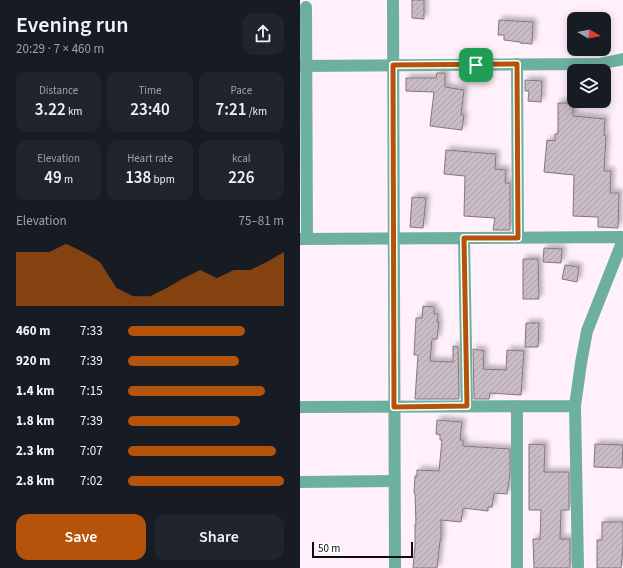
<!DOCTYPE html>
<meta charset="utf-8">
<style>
:root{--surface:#171b24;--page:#20242c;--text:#f1f3f6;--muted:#9ea1a6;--accent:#b45309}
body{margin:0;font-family:"Source Sans 3",sans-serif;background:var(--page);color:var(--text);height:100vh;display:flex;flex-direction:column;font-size:15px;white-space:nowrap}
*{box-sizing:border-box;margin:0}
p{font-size:13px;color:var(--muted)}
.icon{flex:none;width:22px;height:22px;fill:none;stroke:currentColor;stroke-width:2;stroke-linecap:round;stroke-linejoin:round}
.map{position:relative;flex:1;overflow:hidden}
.drawer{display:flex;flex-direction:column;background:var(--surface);width:300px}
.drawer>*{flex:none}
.needle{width:26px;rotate:99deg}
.controls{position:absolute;left:267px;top:12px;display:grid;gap:8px}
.controls a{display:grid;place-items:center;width:44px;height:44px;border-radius:8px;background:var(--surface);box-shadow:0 2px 10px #0003;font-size:20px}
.scale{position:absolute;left:12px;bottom:10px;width:101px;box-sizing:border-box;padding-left:4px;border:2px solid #0f0b0e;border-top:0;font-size:11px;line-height:14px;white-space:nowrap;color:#0f0b0e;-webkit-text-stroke:3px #fff;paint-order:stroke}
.pin{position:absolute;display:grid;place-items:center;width:34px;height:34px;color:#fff;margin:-17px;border-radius:8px;box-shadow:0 2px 6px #0006}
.round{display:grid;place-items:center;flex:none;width:42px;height:42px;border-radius:12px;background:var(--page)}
.summary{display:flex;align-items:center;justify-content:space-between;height:68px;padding:0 16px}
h1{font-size:22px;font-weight:600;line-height:30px}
.metrics{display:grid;grid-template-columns:repeat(3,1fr);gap:6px;height:68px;padding:4px 16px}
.metrics div{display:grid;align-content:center;border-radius:10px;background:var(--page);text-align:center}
.metrics b{font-size:17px;font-weight:600}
.metrics small{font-size:11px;font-weight:400}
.metrics p{font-size:11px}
.chart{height:112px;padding:8px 16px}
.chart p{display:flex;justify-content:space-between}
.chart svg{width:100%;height:72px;margin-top:4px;fill:var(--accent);opacity:.7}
.action{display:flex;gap:8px;margin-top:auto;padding:8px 16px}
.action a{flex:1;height:46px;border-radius:12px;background:var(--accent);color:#fff;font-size:16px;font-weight:600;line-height:46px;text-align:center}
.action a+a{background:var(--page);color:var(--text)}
ul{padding:0 16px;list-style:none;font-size:13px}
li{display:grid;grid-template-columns:64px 48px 1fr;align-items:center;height:30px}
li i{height:10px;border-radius:5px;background:var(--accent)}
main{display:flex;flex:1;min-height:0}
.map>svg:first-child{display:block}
.building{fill:url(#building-hatch);stroke:#83767e;filter:url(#shadow)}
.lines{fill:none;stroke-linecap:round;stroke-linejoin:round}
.minor{stroke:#6db09f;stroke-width:12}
.tertiary{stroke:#6db09f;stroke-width:12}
.route-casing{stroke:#fff;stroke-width:8}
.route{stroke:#b45309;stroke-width:5}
</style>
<main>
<section class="drawer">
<div class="summary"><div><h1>Evening run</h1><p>20:29 · 7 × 460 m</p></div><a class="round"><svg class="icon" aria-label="share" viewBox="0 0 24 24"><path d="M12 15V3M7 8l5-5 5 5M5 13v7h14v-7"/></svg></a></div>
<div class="metrics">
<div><p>Distance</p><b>3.22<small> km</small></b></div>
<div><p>Time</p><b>23:40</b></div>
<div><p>Pace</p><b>7:21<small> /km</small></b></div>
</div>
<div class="metrics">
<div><p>Elevation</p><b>49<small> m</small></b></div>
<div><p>Heart rate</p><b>138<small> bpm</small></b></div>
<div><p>kcal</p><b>226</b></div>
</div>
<div class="chart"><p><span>Elevation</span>75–81 m</p>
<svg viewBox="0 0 160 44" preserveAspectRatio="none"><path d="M0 44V11L10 11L20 11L30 6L40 11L50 17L60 33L70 38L80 38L90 33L100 27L110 22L120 27L130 22L140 22L150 17L160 11V44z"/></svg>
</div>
<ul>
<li><b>460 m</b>7:33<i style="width:75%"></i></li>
<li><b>920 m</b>7:39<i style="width:71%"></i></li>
<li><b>1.4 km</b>7:15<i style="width:88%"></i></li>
<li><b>1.8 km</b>7:39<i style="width:72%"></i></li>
<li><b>2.3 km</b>7:07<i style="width:95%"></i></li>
<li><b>2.8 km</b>7:02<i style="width:100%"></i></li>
</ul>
<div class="action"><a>Save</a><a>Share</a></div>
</section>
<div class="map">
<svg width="323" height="568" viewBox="0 0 323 568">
<defs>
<pattern id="building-hatch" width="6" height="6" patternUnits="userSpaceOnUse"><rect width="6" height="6" fill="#cabcc5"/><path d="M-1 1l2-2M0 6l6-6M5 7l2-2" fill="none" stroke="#aca0a8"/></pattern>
<filter id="shadow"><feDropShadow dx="3.5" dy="-3.5" stdDeviation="2" flood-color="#0004"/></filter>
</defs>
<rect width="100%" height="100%" fill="#fff0f9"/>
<path class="building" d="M 112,0 L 124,0 L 124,19 L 112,18 Z
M 199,20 L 233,22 L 232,44 L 220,43 L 220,42 L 204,40 L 204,35 L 198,35 Z
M 137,73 L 145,73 L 145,87 L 164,90 L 161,115 L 164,115 L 162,130 L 130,126 L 134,92 L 106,91 L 106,78 L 136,78 Z
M 225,80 L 242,81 L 241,102 L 228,101 L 229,91 L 225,91 Z
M 258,103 L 273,103 L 273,116 L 305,119 L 304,135 L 306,136 L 304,171 L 311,171 L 310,193 L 319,193 L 318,228 L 298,227 L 298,217 L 273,216 L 274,175 L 244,172 L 247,140 L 255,141 L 255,134 L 258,134 Z
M 146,150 L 196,154 L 195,169 L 206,170 L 205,183 L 210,183 L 210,230 L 193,230 L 195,218 L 164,216 L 165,176 L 144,174 Z
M 112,197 L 126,198 L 123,228 L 110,227 Z
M 244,248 L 262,249 L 261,263 L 243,262 Z
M 223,259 L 238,259 L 239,299 L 223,299 Z
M 265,265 L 279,267 L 277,282 L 262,279 Z
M 123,306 L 134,307 L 134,314 L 138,314 L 137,322 L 139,322 L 137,339 L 132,339 L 130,361 L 153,362 L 153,346 L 158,347 L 159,399 L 115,399 L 118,355 L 114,355 L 116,318 L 122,318 Z
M 226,323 L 239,323 L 238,347 L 225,347 Z
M 173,349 L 184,351 L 183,361 L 184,361 L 183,369 L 206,370 L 207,350 L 224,351 L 221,395 L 190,393 L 189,399 L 174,399 Z
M 137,420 L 162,422 L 160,440 L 163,440 L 163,446 L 210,449 L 210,474 L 207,494 L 194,493 L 192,507 L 188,507 L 188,511 L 163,508 L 161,522 L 141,520 L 141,541 L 140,541 L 137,568 L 113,568 L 115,546 L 115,524 L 116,524 L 115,493 L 114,493 L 115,476 L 117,476 L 117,470 L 139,471 L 142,440 L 140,440 L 140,435 L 136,434 Z
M 229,444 L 245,445 L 244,472 L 269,472 L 269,510 L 261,510 L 260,539 L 270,539 L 270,568 L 234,568 L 233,539 L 240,539 L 241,510 L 229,510 Z
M 295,444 L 323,445 L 322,468 L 294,467 Z
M 302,522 L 323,522 L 323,548 L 321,568 L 297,568 L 297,540 L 302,540 Z"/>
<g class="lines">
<path class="minor" d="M 6,7 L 7,239
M 217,64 L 218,238
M 0,66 L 300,64 L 323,59
M 164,238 L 167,406
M 0,239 L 323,237
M 217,406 L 217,568
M 0,407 L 275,406
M 0,482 L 94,481
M 278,568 L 275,406 L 281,363 L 287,331 L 323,240"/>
<path class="tertiary" d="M 93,0 L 95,568"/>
</g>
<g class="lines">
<g class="route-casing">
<path id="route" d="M 217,64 L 218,238 L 164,238 L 167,406 L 94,407 L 93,65 Z"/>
</g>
<use href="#route" class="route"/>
</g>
</svg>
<div class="controls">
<a><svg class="needle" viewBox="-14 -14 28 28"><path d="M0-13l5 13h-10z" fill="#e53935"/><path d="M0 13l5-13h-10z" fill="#9ea1a6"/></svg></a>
<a><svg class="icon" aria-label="layers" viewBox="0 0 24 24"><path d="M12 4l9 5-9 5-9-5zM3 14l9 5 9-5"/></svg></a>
</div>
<div class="scale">50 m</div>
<div class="pin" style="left:176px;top:65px;background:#1e9e55"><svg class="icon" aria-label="arrive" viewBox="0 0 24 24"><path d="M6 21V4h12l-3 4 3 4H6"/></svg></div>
</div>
</main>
